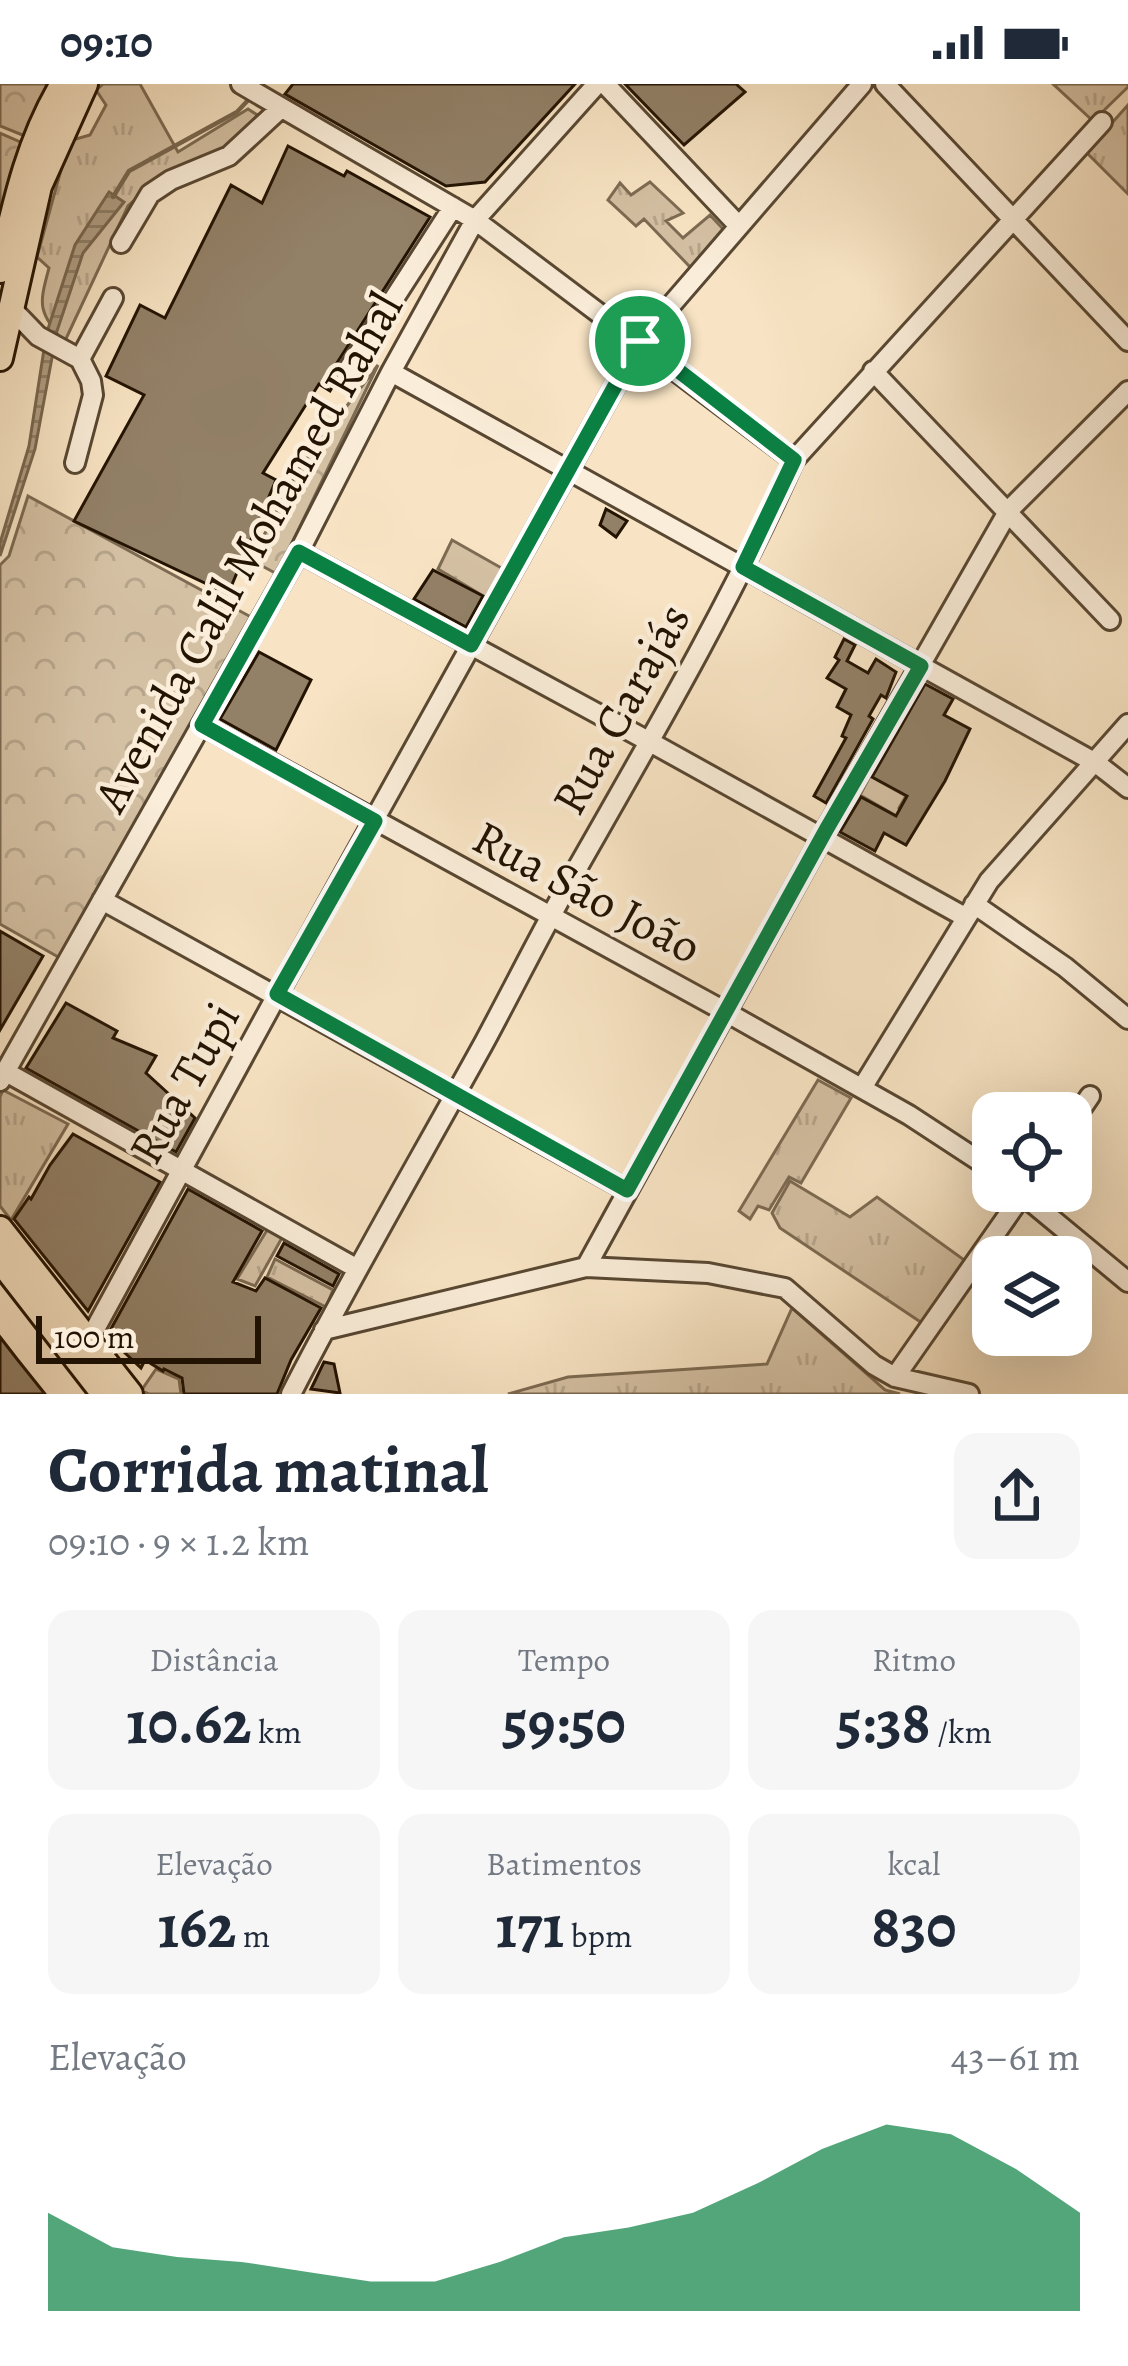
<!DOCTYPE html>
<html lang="pt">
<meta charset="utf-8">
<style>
:root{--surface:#fff;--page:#f6f6f7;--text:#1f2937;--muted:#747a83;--accent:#0b8043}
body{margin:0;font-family:Alegreya,serif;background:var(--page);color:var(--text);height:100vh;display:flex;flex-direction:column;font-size:45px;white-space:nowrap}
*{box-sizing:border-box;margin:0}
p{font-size:39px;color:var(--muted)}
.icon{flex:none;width:66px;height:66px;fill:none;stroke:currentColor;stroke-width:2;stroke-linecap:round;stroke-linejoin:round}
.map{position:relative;height:1310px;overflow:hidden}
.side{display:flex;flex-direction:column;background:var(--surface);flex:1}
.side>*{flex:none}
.fabs{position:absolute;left:972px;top:1008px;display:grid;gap:24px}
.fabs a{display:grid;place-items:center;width:120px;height:120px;border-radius:24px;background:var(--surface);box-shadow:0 12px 48px #0002;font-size:60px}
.scale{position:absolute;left:36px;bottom:30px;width:225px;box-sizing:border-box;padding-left:12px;border:6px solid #231302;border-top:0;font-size:33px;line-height:42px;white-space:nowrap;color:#231302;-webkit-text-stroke:9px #faedd9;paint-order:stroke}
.pin{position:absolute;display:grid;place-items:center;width:102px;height:102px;color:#fff;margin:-51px;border:6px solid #fff;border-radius:50%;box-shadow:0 3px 12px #0007}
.round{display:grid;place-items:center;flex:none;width:126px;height:126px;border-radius:24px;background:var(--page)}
.overview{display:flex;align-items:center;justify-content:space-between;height:204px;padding:0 48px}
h1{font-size:66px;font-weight:700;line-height:90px}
.stats{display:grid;grid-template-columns:repeat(3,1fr);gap:18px;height:204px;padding:12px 48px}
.stats div{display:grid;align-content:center;border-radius:24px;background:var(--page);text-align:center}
.stats b{font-size:60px;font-weight:700}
.stats small{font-size:33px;font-weight:400}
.stats p{font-size:33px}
.chart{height:336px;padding:24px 48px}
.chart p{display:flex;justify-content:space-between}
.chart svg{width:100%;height:216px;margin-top:12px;fill:var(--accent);opacity:.7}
.status{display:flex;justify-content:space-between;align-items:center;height:84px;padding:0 60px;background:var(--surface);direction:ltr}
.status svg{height:33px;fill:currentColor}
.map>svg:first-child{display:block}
.grass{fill:url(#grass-tufts);stroke:#7c6a52;stroke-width:3}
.forest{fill:url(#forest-crowns);stroke:#7c6a52;stroke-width:3}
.water{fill:url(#water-rules);stroke:#78664f;stroke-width:3}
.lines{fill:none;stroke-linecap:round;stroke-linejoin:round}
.stream{stroke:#78664f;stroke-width:4.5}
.building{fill:#928067;stroke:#231302;stroke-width:3}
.minor-casing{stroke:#584732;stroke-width:24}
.major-casing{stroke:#231302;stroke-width:30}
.minor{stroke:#faedd9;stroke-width:18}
.major{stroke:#f8e4c4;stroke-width:24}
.route-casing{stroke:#fff;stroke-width:24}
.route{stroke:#0b8043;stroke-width:15}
.labels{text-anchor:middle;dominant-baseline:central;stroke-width:9;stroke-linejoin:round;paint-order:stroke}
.street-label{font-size:48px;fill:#231302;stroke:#faedd9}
</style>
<div class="status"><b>09:10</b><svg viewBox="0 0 49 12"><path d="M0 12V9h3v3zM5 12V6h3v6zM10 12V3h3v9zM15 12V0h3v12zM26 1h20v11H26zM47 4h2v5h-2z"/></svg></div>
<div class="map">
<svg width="1128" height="1310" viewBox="0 0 1128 1310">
<defs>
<pattern id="grass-tufts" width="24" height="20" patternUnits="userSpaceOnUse" patternTransform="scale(3)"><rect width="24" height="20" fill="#d4c0a3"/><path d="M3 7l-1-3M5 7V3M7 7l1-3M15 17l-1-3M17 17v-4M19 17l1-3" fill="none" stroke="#b6a48b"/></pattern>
<pattern id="forest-crowns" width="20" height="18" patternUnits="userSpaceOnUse" patternTransform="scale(3)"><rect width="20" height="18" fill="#d4c0a3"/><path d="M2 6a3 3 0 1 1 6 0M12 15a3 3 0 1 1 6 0" fill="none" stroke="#b6a48b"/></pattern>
<pattern id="water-rules" width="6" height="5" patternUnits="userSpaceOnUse" patternTransform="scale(3)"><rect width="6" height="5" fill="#b09d82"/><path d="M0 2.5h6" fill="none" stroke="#8f7f68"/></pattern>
</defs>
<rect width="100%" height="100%" fill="#f8e4c4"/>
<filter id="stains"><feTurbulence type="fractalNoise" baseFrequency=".00167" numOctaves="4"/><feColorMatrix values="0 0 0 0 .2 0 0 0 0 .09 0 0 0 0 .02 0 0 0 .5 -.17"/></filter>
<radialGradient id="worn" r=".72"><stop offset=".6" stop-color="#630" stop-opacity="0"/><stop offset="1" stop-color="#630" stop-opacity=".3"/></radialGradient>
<path class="grass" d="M 103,0 L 140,0 L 178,68 L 248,25 L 262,34 L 229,67 L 148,104 L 128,122 L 64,259 C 39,226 38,224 49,184 L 37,173 L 69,57 L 90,51 L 106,21 L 96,6 Z
M 1053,0 L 1128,0 L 1128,3 L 1093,37 Z
M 1128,21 L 1128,110 L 1086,68 Z
M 650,98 L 683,129 L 666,137 L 683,154 L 710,131 L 724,146 L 691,184 L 644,135 L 636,142 L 608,116 L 620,99 L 631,111 Z
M 452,456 L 505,486 L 490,516 L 438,485 Z
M 870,692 L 906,712 L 899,724 L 904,728 L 900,734 L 860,711 Z
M 818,996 L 851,1014 L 801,1099 L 789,1093 L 769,1126 L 758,1122 L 750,1135 L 739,1127 Z
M 3,1006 L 68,1040 L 11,1136 L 0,1122 L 0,1013 Z
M 790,1097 L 850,1133 L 877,1113 L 967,1178 L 922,1239 L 780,1144 L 772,1129 Z
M 269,1143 L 283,1152 L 255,1202 L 237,1195 Z
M 275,1175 L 333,1206 L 326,1223 L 267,1193 Z
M 792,1224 L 885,1306 L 900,1310 L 508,1310 L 568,1293 L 767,1280 Z
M 156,1285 L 179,1295 L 181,1310 L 149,1310 L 141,1307 Z"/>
<path class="forest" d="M 0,0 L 49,0 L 25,52 L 0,42 Z
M 0,49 L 25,60 L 0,163 Z
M 378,281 L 277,490 L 251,476 L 298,386 Z
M 28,412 L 251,533 L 60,874 L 0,840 L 0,481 L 9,472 Z"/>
<path class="water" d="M 109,108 L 124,118 L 83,169 L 54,256 L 46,251 L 75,161 Z
M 45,259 L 54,263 L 35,365 L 0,472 L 0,459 L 29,362 Z"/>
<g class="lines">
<path class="stream" d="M 113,113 L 129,87 L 237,28 L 251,13"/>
</g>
<path class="building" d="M 293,0 L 575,0 L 485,98 L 446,102 L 285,10 Z
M 625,0 L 736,0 L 745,8 L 684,61 Z
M 288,62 L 344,92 L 347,87 L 430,133 L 335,282 L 333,290 L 336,297 L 330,307 L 319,300 L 263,389 L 276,396 L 228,510 L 74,437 L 144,311 L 106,292 L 140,221 L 165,234 L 231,101 L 262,119 Z
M 606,425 L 627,437 L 616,453 L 600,441 Z
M 433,486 L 483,512 L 466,543 L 414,515 Z
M 844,555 L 855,561 L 847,577 L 868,589 L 876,575 L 896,588 L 886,614 L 881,611 L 869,632 L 873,635 L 826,719 L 814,712 L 846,654 L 842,652 L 851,631 L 837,623 L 846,605 L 827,594 L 839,576 L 835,573 Z
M 259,568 L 311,596 L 276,666 L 220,635 Z
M 925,600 L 953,615 L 944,631 L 970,645 L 945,697 L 906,761 L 884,749 L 875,767 L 840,748 L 861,713 L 896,732 L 907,712 L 872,693 Z
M 0,847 L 43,872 L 0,946 Z
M 66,919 L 117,947 L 113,954 L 156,972 L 146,989 L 195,1034 L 176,1068 L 26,984 Z
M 73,1050 L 160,1098 L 88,1227 L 14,1135 L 29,1113 L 31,1115 L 50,1081 Z
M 188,1105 L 262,1147 L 233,1198 L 256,1207 L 265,1194 L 321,1224 L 291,1276 L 277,1310 L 184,1310 L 182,1294 L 164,1285 L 163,1287 L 145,1276 L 141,1284 L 107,1252 Z
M 284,1159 L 339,1190 L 333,1202 L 277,1172 Z
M 0,1253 L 17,1275 L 45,1310 L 0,1310 Z
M 324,1278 L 334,1280 L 340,1309 L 311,1305 Z"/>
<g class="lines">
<g class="minor-casing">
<path id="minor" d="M 241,0 L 475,136 L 794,376
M 605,0 L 738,141
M 885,0 L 1128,257
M 121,159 L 150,110 L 171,96 L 229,72 L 281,24
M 11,224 L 38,252 L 80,275
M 873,287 L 1110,536
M 391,288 L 1096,679 L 1128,704
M 346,289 L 453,123
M 75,379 L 93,311 L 91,297 L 80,275 L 113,214
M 299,468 L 650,658 L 965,833
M 202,641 L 726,928 L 909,1031 L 993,1086
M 102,816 L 627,1106
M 974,820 L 1065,883 L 1128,935
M 6,988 L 356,1184
M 0,997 L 299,468 L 391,288 L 475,136 L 597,0
M 862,1004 L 989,797 L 1128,640
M 1071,1040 L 1090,1012
M 1018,1107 L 1128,1198
M 586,1183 L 826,746 L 1009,426 L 1128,307
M 324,1246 L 586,1183 L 708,1189 L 785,1204 L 874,1281 L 895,1293 L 969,1310
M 88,1258 L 277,911 L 640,257 L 862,0
M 895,1293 L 1025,1107
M 291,1310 C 352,1191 420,1075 485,957 C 515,901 544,843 575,788 C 652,653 731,518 794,376 L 1102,38"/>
</g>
<g class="major-casing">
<path id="major" d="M 0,186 C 15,121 28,58 63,0
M 0,274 L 39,102 L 85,0
M 0,1145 L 130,1310
M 0,1176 L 104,1310"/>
</g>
<use href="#minor" class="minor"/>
<use href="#major" class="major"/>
</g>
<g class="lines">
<g class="route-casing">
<path id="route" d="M 640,257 L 794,376 L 743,483 L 921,582 L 826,746 L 627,1106 L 277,910 L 375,737 L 202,641 L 299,468 L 471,561 Z"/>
</g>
<use href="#route" class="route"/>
</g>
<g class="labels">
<g class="street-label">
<text transform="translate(248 468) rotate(-61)">Avenida Calil Mohamed Rahal</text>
<text transform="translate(621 625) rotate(-61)">Rua Carajás</text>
<text transform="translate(587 808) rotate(28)">Rua São João</text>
<text transform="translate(184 999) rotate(-61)">Rua Tupi</text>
</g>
</g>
<rect width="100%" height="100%" filter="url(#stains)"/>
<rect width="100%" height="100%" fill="url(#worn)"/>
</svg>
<div class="fabs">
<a><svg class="icon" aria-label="locate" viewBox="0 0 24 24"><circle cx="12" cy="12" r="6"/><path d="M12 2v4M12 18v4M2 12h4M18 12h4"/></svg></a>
<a><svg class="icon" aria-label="layers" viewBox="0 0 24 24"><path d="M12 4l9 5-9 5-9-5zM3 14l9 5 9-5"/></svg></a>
</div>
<div class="scale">100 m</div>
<div class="pin" style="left:640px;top:257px;background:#1e9e55"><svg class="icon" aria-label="arrive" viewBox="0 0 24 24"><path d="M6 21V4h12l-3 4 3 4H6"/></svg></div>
</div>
<section class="side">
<div class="overview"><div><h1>Corrida matinal</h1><p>09:10 · 9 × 1.2 km</p></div><a class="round"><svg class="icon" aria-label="share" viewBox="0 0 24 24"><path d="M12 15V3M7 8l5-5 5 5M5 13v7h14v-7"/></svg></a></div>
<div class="stats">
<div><p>Distância</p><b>10.62<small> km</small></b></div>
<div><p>Tempo</p><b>59:50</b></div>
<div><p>Ritmo</p><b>5:38<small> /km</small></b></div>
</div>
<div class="stats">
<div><p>Elevação</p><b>162<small> m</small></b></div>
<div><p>Batimentos</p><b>171<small> bpm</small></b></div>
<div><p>kcal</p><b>830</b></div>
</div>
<div class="chart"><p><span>Elevação</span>43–61 m</p>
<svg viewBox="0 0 160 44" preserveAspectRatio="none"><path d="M0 44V24L10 31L20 33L30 34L40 36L50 38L60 38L70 34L80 29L90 27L100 24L110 18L120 11L130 6L140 8L150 15L160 24V44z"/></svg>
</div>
</section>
